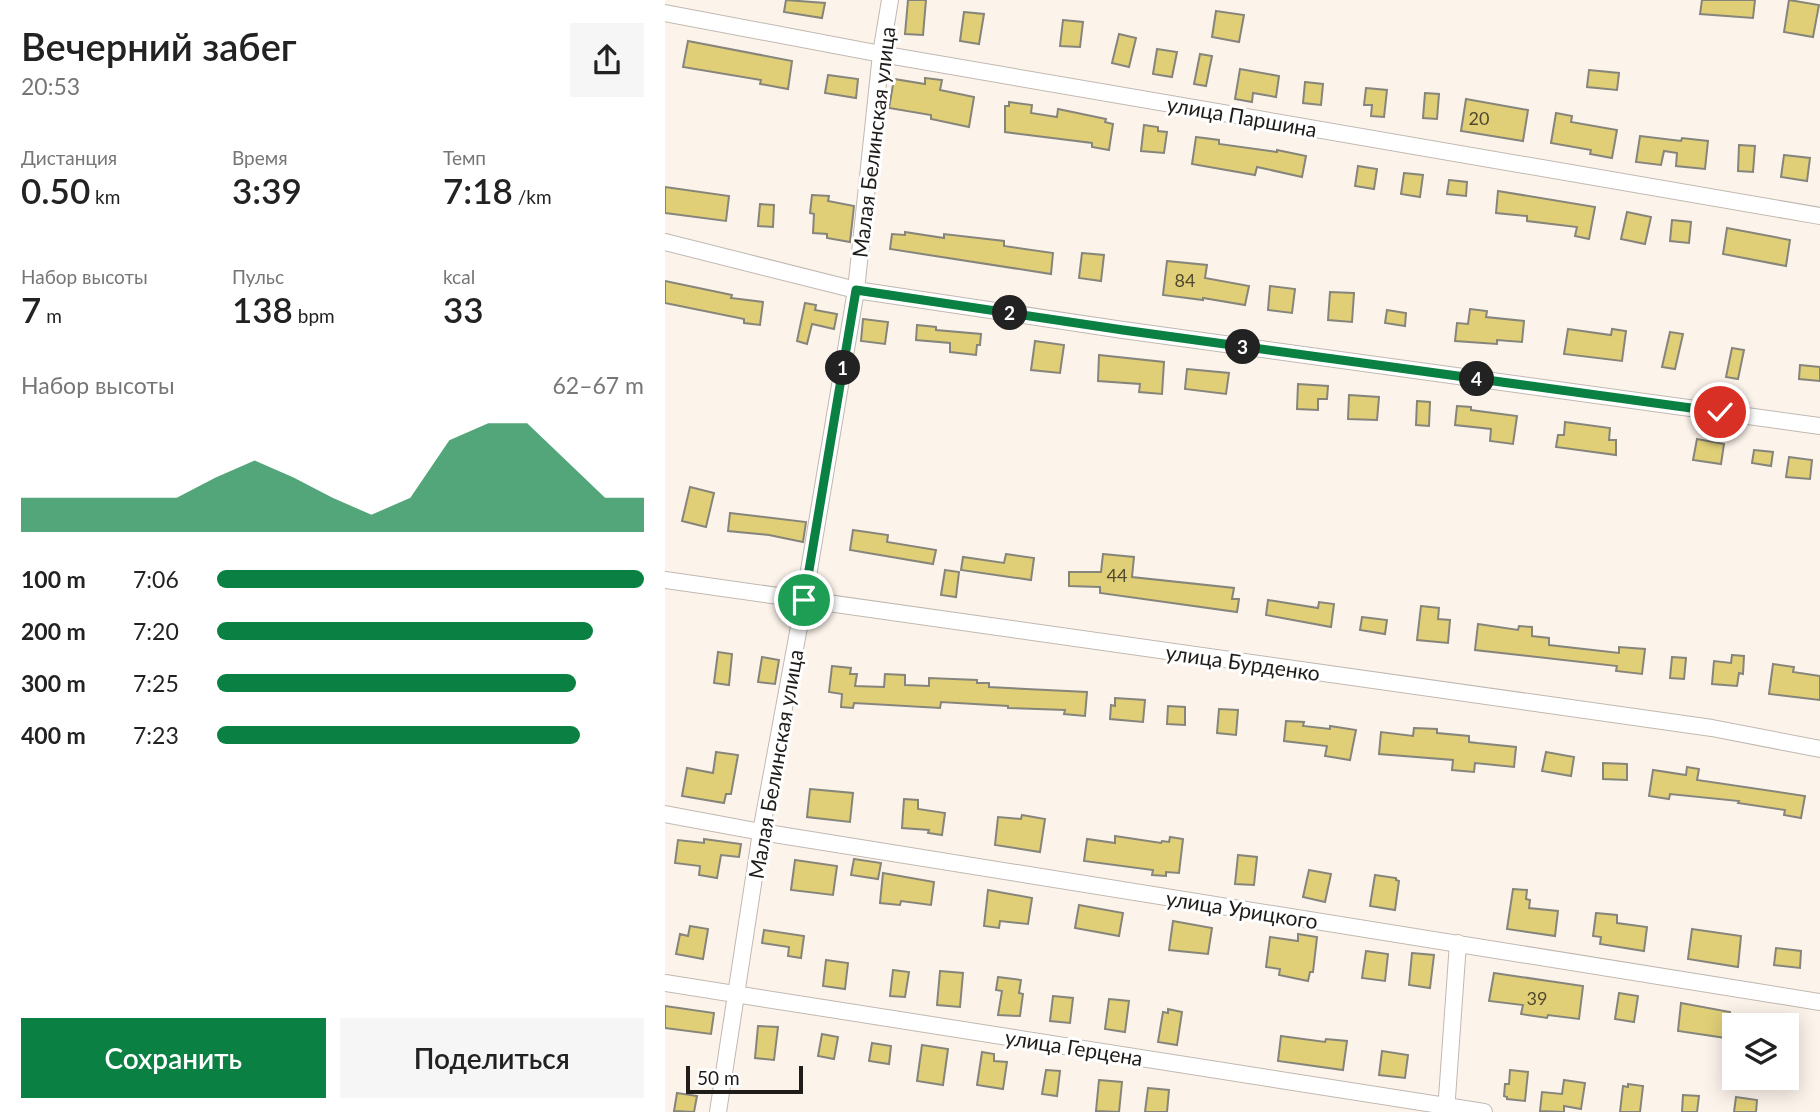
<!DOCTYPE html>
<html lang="ru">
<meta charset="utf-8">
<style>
:root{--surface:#fff;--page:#f6f6f6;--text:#222;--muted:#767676;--accent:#0b8043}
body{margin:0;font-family:Lato,sans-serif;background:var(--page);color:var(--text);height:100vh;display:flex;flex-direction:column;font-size:26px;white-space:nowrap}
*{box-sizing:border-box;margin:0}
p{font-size:23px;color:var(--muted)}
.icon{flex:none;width:38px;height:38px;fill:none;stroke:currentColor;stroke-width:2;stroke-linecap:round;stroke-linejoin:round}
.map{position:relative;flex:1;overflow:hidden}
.sheet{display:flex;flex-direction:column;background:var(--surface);width:665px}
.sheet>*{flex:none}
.tools{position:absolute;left:1057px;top:1013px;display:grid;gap:14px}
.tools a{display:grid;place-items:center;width:77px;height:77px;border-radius:0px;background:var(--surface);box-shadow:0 4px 18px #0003;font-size:35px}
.scale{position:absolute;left:21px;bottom:18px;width:117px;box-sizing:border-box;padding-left:7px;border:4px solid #1f1c19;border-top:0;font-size:19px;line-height:24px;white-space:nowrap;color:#1f1c19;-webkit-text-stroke:5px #fff;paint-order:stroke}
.pin{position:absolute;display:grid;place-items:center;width:60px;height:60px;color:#fff;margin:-30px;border:4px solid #fff;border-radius:50%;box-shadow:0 2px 7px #0007}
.km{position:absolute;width:35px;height:35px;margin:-18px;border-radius:50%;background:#222;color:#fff;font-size:19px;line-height:35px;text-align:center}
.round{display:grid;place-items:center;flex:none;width:74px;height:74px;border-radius:0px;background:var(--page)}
.head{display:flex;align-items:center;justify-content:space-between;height:119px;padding:0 21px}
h1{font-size:38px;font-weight:600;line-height:52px}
.figures{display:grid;grid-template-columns:repeat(3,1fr);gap:10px;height:119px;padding:7px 21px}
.figures div{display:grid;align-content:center}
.figures b{font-size:35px;font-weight:600}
.figures small{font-size:19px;font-weight:400}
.figures p{font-size:19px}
.chart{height:196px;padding:14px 21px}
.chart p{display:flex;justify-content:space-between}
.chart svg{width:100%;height:126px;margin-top:7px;fill:var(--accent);opacity:.7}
.cta{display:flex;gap:14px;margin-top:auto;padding:14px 21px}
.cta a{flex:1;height:80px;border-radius:0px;background:var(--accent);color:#fff;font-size:28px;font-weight:600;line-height:80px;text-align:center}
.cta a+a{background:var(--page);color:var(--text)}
ul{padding:0 21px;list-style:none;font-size:23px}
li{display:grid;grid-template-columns:112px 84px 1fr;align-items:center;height:52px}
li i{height:18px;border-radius:9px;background:var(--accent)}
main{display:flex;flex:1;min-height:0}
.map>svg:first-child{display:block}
.building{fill:#e1cf77;stroke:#86857b;stroke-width:2}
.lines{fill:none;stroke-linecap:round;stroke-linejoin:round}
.minor-casing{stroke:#c1b9b1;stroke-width:18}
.minor{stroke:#fff;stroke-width:16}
.route-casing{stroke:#fff;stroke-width:14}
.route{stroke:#0b8043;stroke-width:9}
.labels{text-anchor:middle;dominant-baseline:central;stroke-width:6;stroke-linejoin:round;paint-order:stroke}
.number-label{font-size:18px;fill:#504930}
.street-label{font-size:21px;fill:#1f1c19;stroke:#fff}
</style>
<main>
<section class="sheet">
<div class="head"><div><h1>Вечерний забег</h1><p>20:53</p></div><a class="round"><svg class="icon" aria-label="share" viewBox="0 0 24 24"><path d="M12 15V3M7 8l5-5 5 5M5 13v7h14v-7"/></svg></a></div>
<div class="figures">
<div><p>Дистанция</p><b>0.50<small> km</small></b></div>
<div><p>Время</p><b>3:39</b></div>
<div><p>Темп</p><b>7:18<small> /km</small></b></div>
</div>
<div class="figures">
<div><p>Набор высоты</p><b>7<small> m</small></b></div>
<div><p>Пульс</p><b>138<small> bpm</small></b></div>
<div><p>kcal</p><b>33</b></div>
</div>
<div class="chart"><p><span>Набор высоты</span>62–67 m</p>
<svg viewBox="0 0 160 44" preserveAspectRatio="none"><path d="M0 44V32L10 32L20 32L30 32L40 32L50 25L60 19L70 25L80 32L90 38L100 32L110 12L120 6L130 6L140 19L150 32L160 32V44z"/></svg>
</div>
<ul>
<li><b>100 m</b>7:06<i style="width:100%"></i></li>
<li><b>200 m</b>7:20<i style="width:88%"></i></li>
<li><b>300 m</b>7:25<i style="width:84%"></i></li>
<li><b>400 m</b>7:23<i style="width:85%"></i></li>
</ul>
<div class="cta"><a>Сохранить</a><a>Поделиться</a></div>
</section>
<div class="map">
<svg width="1155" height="1112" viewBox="0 0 1155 1112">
<rect width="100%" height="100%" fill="#fcf3eb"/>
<path class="building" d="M 121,0 L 160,3 L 157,18 L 119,12 Z
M 243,0 L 261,0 L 258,35 L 240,34 Z
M 1037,0 L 1090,0 L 1088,18 L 1035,14 Z
M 1124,0 L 1154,5 L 1148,37 L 1119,32 Z
M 551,11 L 579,15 L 574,42 L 547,37 Z
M 299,12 L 319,14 L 314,44 L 295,41 Z
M 398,20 L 418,22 L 415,47 L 395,46 Z
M 454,34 L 471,38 L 464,67 L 447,63 Z
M 23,41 L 127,61 L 123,89 L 95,84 L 96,80 L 18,67 Z
M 492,49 L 512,52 L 507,77 L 488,74 Z
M 535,54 L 547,56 L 541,86 L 529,84 Z
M 575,69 L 614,76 L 611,97 L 588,93 L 587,102 L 570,99 Z
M 924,70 L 954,73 L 952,90 L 922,87 Z
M 163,75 L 193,79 L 191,98 L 160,93 Z
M 260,78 L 277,80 L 275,90 L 309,97 L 304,127 L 266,119 L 266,115 L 224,108 L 229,79 L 260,84 Z
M 640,82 L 658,84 L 656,105 L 638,103 Z
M 701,88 L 722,90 L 719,117 L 706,116 L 707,105 L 699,105 Z
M 760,93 L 774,94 L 772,119 L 758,118 Z
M 801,99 L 863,110 L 858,141 L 796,131 Z
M 344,102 L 367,105 L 366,113 L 392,117 L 393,109 L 441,119 L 440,122 L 448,124 L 444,150 L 427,147 L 427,143 L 340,132 L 340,106 L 344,106 Z
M 891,113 L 907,116 L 906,122 L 952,130 L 947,158 L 925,154 L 926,150 L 886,143 Z
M 479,125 L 493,127 L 493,131 L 502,132 L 499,153 L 476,151 Z
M 975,136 L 1016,141 L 1017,138 L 1043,141 L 1040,169 L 1011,166 L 1012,153 L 999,151 L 996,165 L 971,162 Z
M 531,137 L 554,140 L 554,144 L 612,152 L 612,150 L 641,156 L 637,177 L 592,167 L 590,175 L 527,164 Z
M 1074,145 L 1090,146 L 1088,172 L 1073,171 Z
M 1119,155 L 1145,158 L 1142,181 L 1116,177 Z
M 693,166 L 712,169 L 709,189 L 690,186 Z
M 739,173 L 758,175 L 755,197 L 736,194 Z
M 784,180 L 802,182 L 801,196 L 782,194 Z
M 0,187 L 64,196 L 61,221 L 0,213 Z
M 833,191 L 930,207 L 924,239 L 910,236 L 912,227 L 862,221 L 862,216 L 831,213 Z
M 147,195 L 164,196 L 163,201 L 189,206 L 185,242 L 162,238 L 162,234 L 148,233 L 149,214 L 145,213 Z
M 95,204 L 109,205 L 108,227 L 93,226 Z
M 962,212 L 986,217 L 980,244 L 956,239 Z
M 1007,220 L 1026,222 L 1024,243 L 1005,241 Z
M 1062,228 L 1125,240 L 1121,266 L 1058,254 Z
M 240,232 L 279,238 L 279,234 L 339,241 L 339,246 L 388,253 L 386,274 L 225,249 L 227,234 L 240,235 Z
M 417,253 L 439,255 L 436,281 L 414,278 Z
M 502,261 L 542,265 L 540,278 L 584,286 L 580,305 L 538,298 L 538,300 L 498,295 Z
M 0,281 L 67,295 L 66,298 L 98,302 L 95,325 L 79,323 L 79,319 L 0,303 Z
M 605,286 L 630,289 L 627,313 L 603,310 Z
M 665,292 L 689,293 L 687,322 L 663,320 Z
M 140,303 L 151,305 L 150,310 L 172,314 L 169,329 L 147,324 L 142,344 L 132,341 Z
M 805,309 L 822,311 L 821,317 L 859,321 L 857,342 L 832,340 L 832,344 L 790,341 L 792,323 L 803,324 Z
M 722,310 L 741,313 L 740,326 L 720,323 Z
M 198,319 L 223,322 L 220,344 L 196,341 Z
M 252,325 L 271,327 L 271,330 L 316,334 L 315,345 L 312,345 L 311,355 L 285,352 L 285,343 L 251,340 Z
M 903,329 L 946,335 L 947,329 L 961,331 L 957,361 L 899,354 Z
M 1005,332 L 1018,334 L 1010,369 L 997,367 Z
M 370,341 L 399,345 L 395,373 L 366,370 Z
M 1067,348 L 1079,350 L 1073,379 L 1061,377 Z
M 434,355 L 499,362 L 497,394 L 474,392 L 475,384 L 433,381 Z
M 1135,365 L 1155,367 L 1155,381 L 1134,379 Z
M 522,369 L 564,373 L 561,394 L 520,389 Z
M 633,384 L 663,386 L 662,399 L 653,399 L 653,410 L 632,409 Z
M 684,395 L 714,397 L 712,420 L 683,419 Z
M 752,401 L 765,402 L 764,426 L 751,425 Z
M 792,406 L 806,407 L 806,410 L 852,416 L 848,444 L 825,441 L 826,429 L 790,425 Z
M 900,422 L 945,428 L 944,440 L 951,440 L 951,455 L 891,447 L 893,435 L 899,435 Z
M 1032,439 L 1059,444 L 1056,464 L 1028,460 Z
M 1089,450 L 1108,452 L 1106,466 L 1087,463 Z
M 1124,457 L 1147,460 L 1145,479 L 1121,477 Z
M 25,487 L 49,493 L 41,527 L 17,521 Z
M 65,513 L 141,522 L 138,542 L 104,535 L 63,531 Z
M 188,530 L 223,535 L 222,542 L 271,550 L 268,564 L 185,550 Z
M 341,554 L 369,558 L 366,580 L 296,570 L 298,557 L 339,563 Z
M 438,554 L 469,557 L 467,577 L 569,588 L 567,599 L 574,599 L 572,612 L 435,593 L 435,587 L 404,586 L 404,572 L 436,572 Z
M 280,570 L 294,572 L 291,597 L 276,595 Z
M 603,600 L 653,608 L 654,602 L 669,604 L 666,627 L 601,615 Z
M 756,606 L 774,608 L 773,619 L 785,620 L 783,643 L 752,640 Z
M 697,617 L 722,620 L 720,634 L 695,630 Z
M 813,624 L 853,630 L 854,626 L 867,627 L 867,636 L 884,638 L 884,645 L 954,653 L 954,647 L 980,649 L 977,674 L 951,671 L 952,666 L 810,650 Z
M 53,652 L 67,654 L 64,685 L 49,683 Z
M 1067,655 L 1079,656 L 1078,674 L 1074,673 L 1072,686 L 1047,684 L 1049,661 L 1066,663 Z
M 97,657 L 114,660 L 110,684 L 93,682 Z
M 1007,657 L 1021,658 L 1019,679 L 1005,678 Z
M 1108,664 L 1129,667 L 1128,672 L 1155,676 L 1155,700 L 1104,694 Z
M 167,666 L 186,668 L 185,674 L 192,674 L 190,686 L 219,687 L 220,674 L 240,675 L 240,685 L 264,686 L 264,678 L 312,680 L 312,683 L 324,683 L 324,687 L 422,692 L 420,716 L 399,714 L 400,710 L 343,708 L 343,706 L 276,702 L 275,708 L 189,703 L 188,708 L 176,707 L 177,694 L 164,692 Z
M 450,698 L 480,700 L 478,722 L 445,719 L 446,705 L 450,706 Z
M 503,706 L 520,707 L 520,725 L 502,724 Z
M 554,709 L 573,710 L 571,735 L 552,733 Z
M 621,721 L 639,722 L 638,726 L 665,729 L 665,726 L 691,730 L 685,760 L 660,756 L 662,746 L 619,741 Z
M 749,728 L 772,729 L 772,733 L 804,736 L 804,742 L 812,743 L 851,747 L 849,767 L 810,763 L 809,772 L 787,770 L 788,760 L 714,754 L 716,732 L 748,736 Z
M 51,752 L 73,755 L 66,794 L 61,794 L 59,803 L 17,796 L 22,768 L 48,773 Z
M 881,752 L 909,757 L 906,776 L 877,771 Z
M 938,763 L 962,764 L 962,780 L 938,779 Z
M 1022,767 L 1034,769 L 1032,780 L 1140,796 L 1136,818 L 1119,815 L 1120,810 L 1073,803 L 1074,801 L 1005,794 L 1004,799 L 984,796 L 988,770 L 1021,775 Z
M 145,789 L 188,793 L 185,822 L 142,817 Z
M 239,799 L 253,800 L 253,809 L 280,813 L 277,835 L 263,833 L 264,830 L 237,828 Z
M 357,815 L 380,819 L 375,852 L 330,845 L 333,817 L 356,819 Z
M 450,836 L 496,843 L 497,841 L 504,842 L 505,837 L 518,839 L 514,873 L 501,872 L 501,876 L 487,875 L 488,870 L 419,861 L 422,839 L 450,843 Z
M 39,839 L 76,844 L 74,857 L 56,855 L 52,878 L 34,875 L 35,866 L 10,863 L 13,840 L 39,843 Z
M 573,855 L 592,857 L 589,885 L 570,884 Z
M 189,859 L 216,863 L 213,879 L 186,875 Z
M 130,860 L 172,866 L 168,895 L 126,890 Z
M 644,870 L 666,874 L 660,902 L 638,897 Z
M 218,873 L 269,882 L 266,905 L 236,901 L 235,905 L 215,903 Z
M 710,875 L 731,878 L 731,880 L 734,881 L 730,910 L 705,906 Z
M 848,889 L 862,890 L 861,899 L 865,900 L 864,908 L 893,911 L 890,936 L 842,929 Z
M 323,890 L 367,898 L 363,924 L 335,921 L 334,928 L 319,926 Z
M 414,905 L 458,913 L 454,936 L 410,928 Z
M 931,913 L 952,915 L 952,923 L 982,927 L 979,951 L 935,944 L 936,937 L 928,936 Z
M 508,921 L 547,928 L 543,954 L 504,950 Z
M 25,926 L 43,929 L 38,959 L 11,954 L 15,934 L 23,936 Z
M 1027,929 L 1076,936 L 1073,967 L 1023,959 Z
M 99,930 L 139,936 L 136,958 L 123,956 L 124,947 L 97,943 Z
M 633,934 L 652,937 L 648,972 L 645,972 L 643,981 L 614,975 L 615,969 L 601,967 L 605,937 L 633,941 Z
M 1111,948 L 1136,951 L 1135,968 L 1109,965 Z
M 701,951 L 723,954 L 720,981 L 697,978 Z
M 747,953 L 769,955 L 765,988 L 744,985 Z
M 161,960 L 183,963 L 180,989 L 158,986 Z
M 228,970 L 244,972 L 240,997 L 225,996 Z
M 275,971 L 298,973 L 295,1007 L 272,1005 Z
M 829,973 L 918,986 L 914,1019 L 883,1015 L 882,1018 L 856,1014 L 858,1005 L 824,1001 Z
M 333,977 L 356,980 L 354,993 L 358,994 L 355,1016 L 333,1015 L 337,991 L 331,990 Z
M 954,993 L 973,996 L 969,1022 L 950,1019 Z
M 388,996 L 408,998 L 405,1023 L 385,1021 Z
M 444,999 L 464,1001 L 460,1032 L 440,1029 Z
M 1016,1003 L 1065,1012 L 1061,1038 L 1013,1031 Z
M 0,1006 L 49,1013 L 46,1034 L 0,1028 Z
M 503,1009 L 517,1012 L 512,1045 L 493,1042 L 498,1012 L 503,1013 Z
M 93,1026 L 113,1027 L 109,1060 L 90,1058 Z
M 157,1034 L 173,1037 L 169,1059 L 153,1056 Z
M 616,1036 L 660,1042 L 661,1039 L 682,1041 L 678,1070 L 613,1061 Z
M 207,1043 L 226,1046 L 224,1064 L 204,1061 Z
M 257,1045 L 283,1049 L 278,1085 L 252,1081 Z
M 717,1051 L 743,1055 L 740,1078 L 714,1075 Z
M 317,1052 L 329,1054 L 329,1061 L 342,1062 L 338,1089 L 312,1085 Z
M 381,1070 L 395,1071 L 392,1096 L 377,1094 Z
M 845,1070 L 863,1072 L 860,1101 L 842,1099 L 842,1097 L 839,1096 L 840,1084 L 844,1084 Z
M 434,1080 L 457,1082 L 454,1112 L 431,1111 Z
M 899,1080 L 920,1083 L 916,1109 L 899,1106 L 899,1112 L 875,1111 L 877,1092 L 897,1094 Z
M 963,1084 L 978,1086 L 975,1112 L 955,1112 L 958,1086 L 963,1087 Z
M 483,1088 L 504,1090 L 502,1112 L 480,1112 Z
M 12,1093 L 32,1096 L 29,1112 L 9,1111 Z
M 1018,1095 L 1034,1096 L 1032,1112 L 1017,1112 Z
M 1071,1097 L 1092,1100 L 1091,1112 L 1069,1112 Z"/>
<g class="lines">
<g class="minor-casing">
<path id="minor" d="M 0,13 L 216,54 L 1155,216
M 0,242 L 191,290 L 458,330 L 1155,426
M 0,580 L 1047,728 L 1155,749
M 0,814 L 96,832 L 1155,1002
M 0,983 L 819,1112
M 53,1112 L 96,832 L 139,600 L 191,290 L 216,54 L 225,0
M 781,1112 L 793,943"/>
</g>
<use href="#minor" class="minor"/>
</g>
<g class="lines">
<g class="route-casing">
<path id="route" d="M 139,600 L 191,290 L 458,330 L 1055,412"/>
</g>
<use href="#route" class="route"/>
</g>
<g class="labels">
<g class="number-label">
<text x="814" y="118">20</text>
<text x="520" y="280">84</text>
<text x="452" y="575">44</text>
<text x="872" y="998">39</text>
</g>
<g class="street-label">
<text transform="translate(577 116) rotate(10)">улица Паршина</text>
<text transform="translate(208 142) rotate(-83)">Малая Белинская улица</text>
<text transform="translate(578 662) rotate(8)">улица Бурденко</text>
<text transform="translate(110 764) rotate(-80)">Малая Белинская улица</text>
<text transform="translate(577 909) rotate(9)">улица Урицкого</text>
<text transform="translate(409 1047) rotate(9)">улица Герцена</text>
</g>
</g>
</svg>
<div class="tools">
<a><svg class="icon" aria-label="layers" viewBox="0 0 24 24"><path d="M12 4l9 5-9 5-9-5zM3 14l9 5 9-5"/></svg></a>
</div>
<div class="scale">50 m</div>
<div class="pin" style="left:139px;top:600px;background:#1e9e55"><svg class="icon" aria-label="arrive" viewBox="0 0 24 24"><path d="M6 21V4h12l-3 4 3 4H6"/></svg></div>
<div class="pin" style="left:1055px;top:412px;background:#d93025"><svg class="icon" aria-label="check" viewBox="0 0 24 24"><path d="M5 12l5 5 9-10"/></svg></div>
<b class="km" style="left:178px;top:368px">1</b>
<b class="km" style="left:345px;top:313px">2</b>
<b class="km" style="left:578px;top:347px">3</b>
<b class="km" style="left:812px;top:379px">4</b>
</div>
</main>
